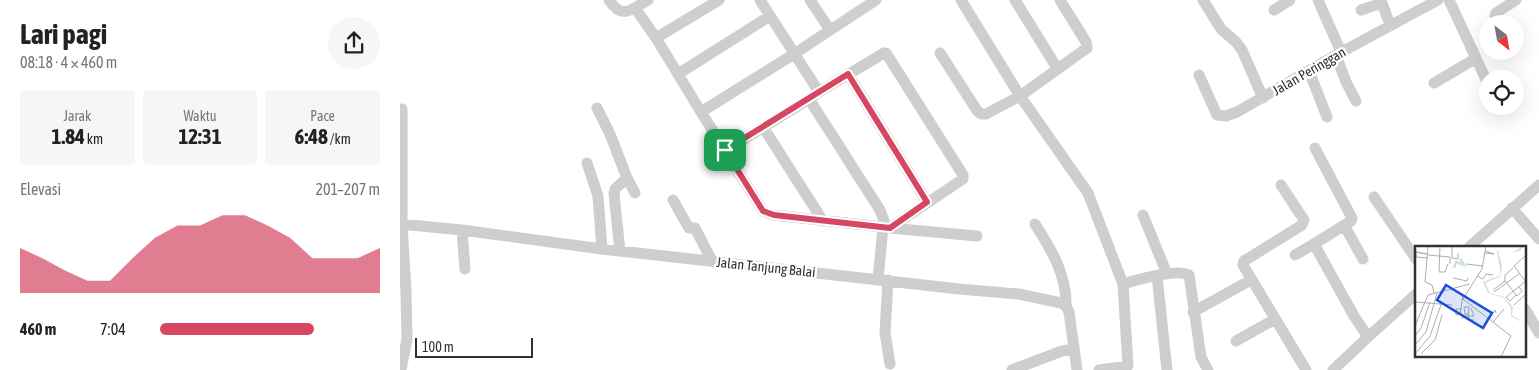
<!DOCTYPE html>
<html lang="id">
<meta charset="utf-8">
<style>
:root{--surface:#fff;--page:#f6f6f6;--text:#222;--muted:#767676;--accent:#d54762}
body{margin:0;font-family:"Asap Condensed",sans-serif;background:var(--page);color:var(--text);height:100vh;display:flex;flex-direction:column;font-size:19px;white-space:nowrap}
*{box-sizing:border-box;margin:0}
p{font-size:16px;color:var(--muted)}
.icon{flex:none;width:28px;height:28px;fill:none;stroke:currentColor;stroke-width:2;stroke-linecap:round;stroke-linejoin:round}
.map{position:relative;flex:1;overflow:hidden}
.side{display:flex;flex-direction:column;background:var(--surface);width:400px}
.side>*{flex:none}
.needle{width:32px;rotate:149deg}
.tools{position:absolute;left:1079px;top:15px;display:grid;gap:10px}
.tools a{display:grid;place-items:center;width:45px;height:45px;border-radius:50%;background:var(--surface);box-shadow:0 5px 20px #0002;font-size:25px}
.scale{position:absolute;left:15px;bottom:12px;width:118px;box-sizing:border-box;padding-left:5px;border:2px solid #313131;border-top:0;font-size:14px;line-height:18px;white-space:nowrap;color:#313131;-webkit-text-stroke:4px #fff;paint-order:stroke}
.pin{position:absolute;display:grid;place-items:center;width:42px;height:42px;color:#fff;margin:-21px;border-radius:10px;box-shadow:0 2px 8px #0006}
.round{display:grid;place-items:center;flex:none;width:52px;height:52px;border-radius:26px;background:var(--page)}
.head{display:flex;align-items:center;justify-content:space-between;height:85px;padding:0 20px}
h1{font-size:28px;font-weight:700;line-height:38px}
.metrics{display:grid;grid-template-columns:repeat(3,1fr);gap:8px;height:85px;padding:5px 20px}
.metrics div{display:grid;align-content:center;border-radius:5px;background:var(--page);text-align:center}
.metrics b{font-size:21px;font-weight:700}
.metrics small{font-size:14px;font-weight:400}
.metrics p{font-size:14px}
.chart{height:140px;padding:10px 20px}
.chart p{display:flex;justify-content:space-between}
.chart svg{width:100%;height:90px;margin-top:5px;fill:var(--accent);opacity:.7}
ul{padding:0 20px;list-style:none;font-size:16px}
li{display:grid;grid-template-columns:80px 60px 1fr;align-items:center;height:38px}
li i{height:12px;border-radius:6px;background:var(--accent)}
main{display:flex;flex:1;min-height:0}
.map>svg:first-child{display:block}
.lines{fill:none;stroke-linecap:round;stroke-linejoin:round}
.minor{stroke:#cecece;stroke-width:11}
.route-casing{stroke:#fff;stroke-width:10}
.route{stroke:#d54762;stroke-width:6}
.labels{text-anchor:middle;dominant-baseline:central;stroke-width:5;stroke-linejoin:round;paint-order:stroke}
.street-label{font-size:14px;fill:#313131;stroke:#fff}
.inset-river{fill:none;stroke:#cde1e8;stroke-width:2.5}
.inset-road{fill:none;stroke:#adadad;stroke-width:1}
.view{fill:#1d4ed8;fill-opacity:0.15;stroke:#1d4ed8;stroke-width:2.5}
.inset-edge{fill:none;stroke:#313131;stroke-width:2.5}
</style>
<main>
<section class="side">
<div class="head"><div><h1>Lari pagi</h1><p>08:18 · 4 × 460 m</p></div><a class="round"><svg class="icon" aria-label="share" viewBox="0 0 24 24"><path d="M12 15V3M7 8l5-5 5 5M5 13v7h14v-7"/></svg></a></div>
<div class="metrics">
<div><p>Jarak</p><b>1.84<small> km</small></b></div>
<div><p>Waktu</p><b>12:31</b></div>
<div><p>Pace</p><b>6:48<small> /km</small></b></div>
</div>
<div class="chart"><p><span>Elevasi</span>201–207 m</p>
<svg viewBox="0 0 160 44" preserveAspectRatio="none"><path d="M0 44V22L10 27L20 33L30 38L40 38L50 27L60 17L70 11L80 11L90 6L100 6L110 11L120 17L130 27L140 27L150 27L160 22V44z"/></svg>
</div>
<ul>
<li><b>460 m</b>7:04<i style="width:70%"></i></li>
</ul>
</section>
<div class="map">
<svg width="1139" height="370" viewBox="0 0 1139 370">
<rect width="100%" height="100%" fill="#fff"/>
<g class="lines">
<path class="minor" d="M 209,0 C 222,20 231,10 248,0
M 360,0 L 419,92 L 409,99 L 480,210 L 484,221 L 483,227 L 373,215 L 363,211 L 301,112 L 394,54 L 476,0
M 410,0 L 430,30
M 561,0 L 620,96 L 688,193 L 723,284 L 728,366 L 699,370
M 615,0 L 657,68
M 803,0 L 821,29 L 836,42 L 842,50 L 863,98
M 918,0 L 941,52
M 1049,0 L 1088,84
M 235,8 L 256,38 L 301,112
M 874,10 L 890,0
M 961,10 L 982,3 L 990,25
M 1099,24 L 1095,16 L 1096,13 L 1116,0
M 256,38 L 319,0
M 540,53 L 578,112 L 582,114 L 586,114 L 620,96 L 687,48 L 686,42 L 660,0
M 936,55 L 946,82 L 956,101
M 909,71 L 927,117
M 278,74 L 370,16
M 448,74 L 527,202
M 799,75 L 817,115 L 826,116 L 837,112 L 936,55 L 1038,0
M 1034,83 L 1075,59
M 419,92 L 484,53 L 486,53 L 563,175 L 563,179 L 490,228 L 483,227 L 478,280
M 197,108 L 210,134 L 227,178 L 215,189 L 214,194 L 220,251
M 363,127 L 423,221
M 915,148 L 952,218 L 951,221 L 914,244 L 954,316 L 968,337
M 325,151 L 409,99
M 187,163 L 198,196 L 202,249
M 227,178 L 235,193
M 881,185 L 904,220 L 902,225 L 844,261 L 843,265 L 906,370
M 974,197 L 1016,259
M 273,200 L 289,228 L 295,228 L 312,261
M 1112,208 L 1139,239
M 743,215 L 767,274
M 0,224 L 62,230 L 202,249 L 345,265 L 559,289 L 619,294 L 661,303 L 666,306 L 669,312 L 677,370
M 635,224 C 651,249 667,275 666,306
M 944,225 L 963,259
M 490,228 L 577,236
M 62,230 L 65,269
M 1068,248 L 1139,185
M 895,255 L 914,244
M 757,276 L 767,370
M 488,280 L 485,333 L 490,364
M 723,284 C 737,280 776,268 789,275 L 801,357 L 808,370
M 1125,309 L 1139,333
M 793,312 L 851,280
M 836,341 L 875,319
M 1,370 L 7,339 L 6,291 L 2,224 L 2,109
M 612,370 L 662,351 L 674,349
M 933,370 L 968,337 L 1016,294"/>
</g>
<g class="lines">
<g class="route-casing">
<path id="route" d="M 448,74 L 527,202 L 490,228 L 374,215 L 363,211 L 325,150 Z"/>
</g>
<use href="#route" class="route"/>
</g>
<g class="labels">
<g class="street-label">
<text transform="translate(909 71) rotate(-30)">Jalan Peringgan</text>
<text transform="translate(366 267) rotate(6)">Jalan Tanjung Balai</text>
</g>
</g>
<g transform="translate(1015 246)">
<rect width="111" height="111" fill="#fff"/>
<path d="M 107,0 L 106,4 L 101,6 L 83,5 L 87,20 L 86,30 L 70,37 L 75,47 L 89,51 L 98,61 L 97,69 L 104,74 L 111,63 L 104,75 L 96,70 L 96,62 L 89,52 L 73,47 L 68,36 L 86,29 L 82,5 L 99,6 Z" fill="#cde1e8"/>
<path class="inset-river" d="M 39,22 L 41,16 L 49,19 L 45,13"/>
<path class="inset-road" d="M 13,0 L 10,36 L 17,39 L 19,47M 25,0 L 24,26 L 30,26 L 33,18M 37,0 L 37,12 L 43,13 L 43,7M 71,0 L 67,23 L 48,53 L 96,90 L 86,111M 1,6 L 1,11 L 13,12M 70,7 L 79,8 L 70,5M 10,8 L 1,6 L 13,8M 13,9 L 35,11 L 35,18M 110,10 L 99,20 L 111,36M 51,18 L 68,20M 98,22 L 90,29 L 90,35 L 102,50 L 107,45 L 104,41M 62,30 L 68,33 L 71,28 L 78,29M 38,32 L 52,35 L 53,32M 78,44 L 90,35M 79,46 L 104,28M 101,49 L 95,55 L 91,51 L 111,35M 0,56 L 37,59M 99,59 L 111,48M 54,61 L 53,74 L 59,74M 45,68 L 48,49M 45,68 L 41,69 L 41,63 L 47,63M 53,68 L 50,68 L 49,61 L 54,61M 47,73 L 48,70 L 59,70 L 56,62M 78,76 L 89,63M 71,77 L 80,64 L 81,67M 0,80 L 13,49 L 55,38M 0,90 L 6,82 L 15,56M 0,99 L 11,86 L 22,47M 0,108 L 15,90 L 27,56M 6,108 L 20,94 L 27,69"/>
<path class="view" d="M 31,39 L 77,67 L 68,82 L 22,54 Z"/>
<rect width="111" height="111" class="inset-edge"/>
</g>
</svg>
<div class="tools">
<a><svg class="needle" viewBox="-14 -14 28 28"><path d="M0-13l5 13h-10z" fill="#e53935"/><path d="M0 13l5-13h-10z" fill="#767676"/></svg></a>
<a><svg class="icon" aria-label="locate" viewBox="0 0 24 24"><circle cx="12" cy="12" r="6"/><path d="M12 2v4M12 18v4M2 12h4M18 12h4"/></svg></a>
</div>
<div class="scale">100 m</div>
<div class="pin" style="left:325px;top:150px;background:#1e9e55"><svg class="icon" aria-label="arrive" viewBox="0 0 24 24"><path d="M6 21V4h12l-3 4 3 4H6"/></svg></div>
</div>
</main>
